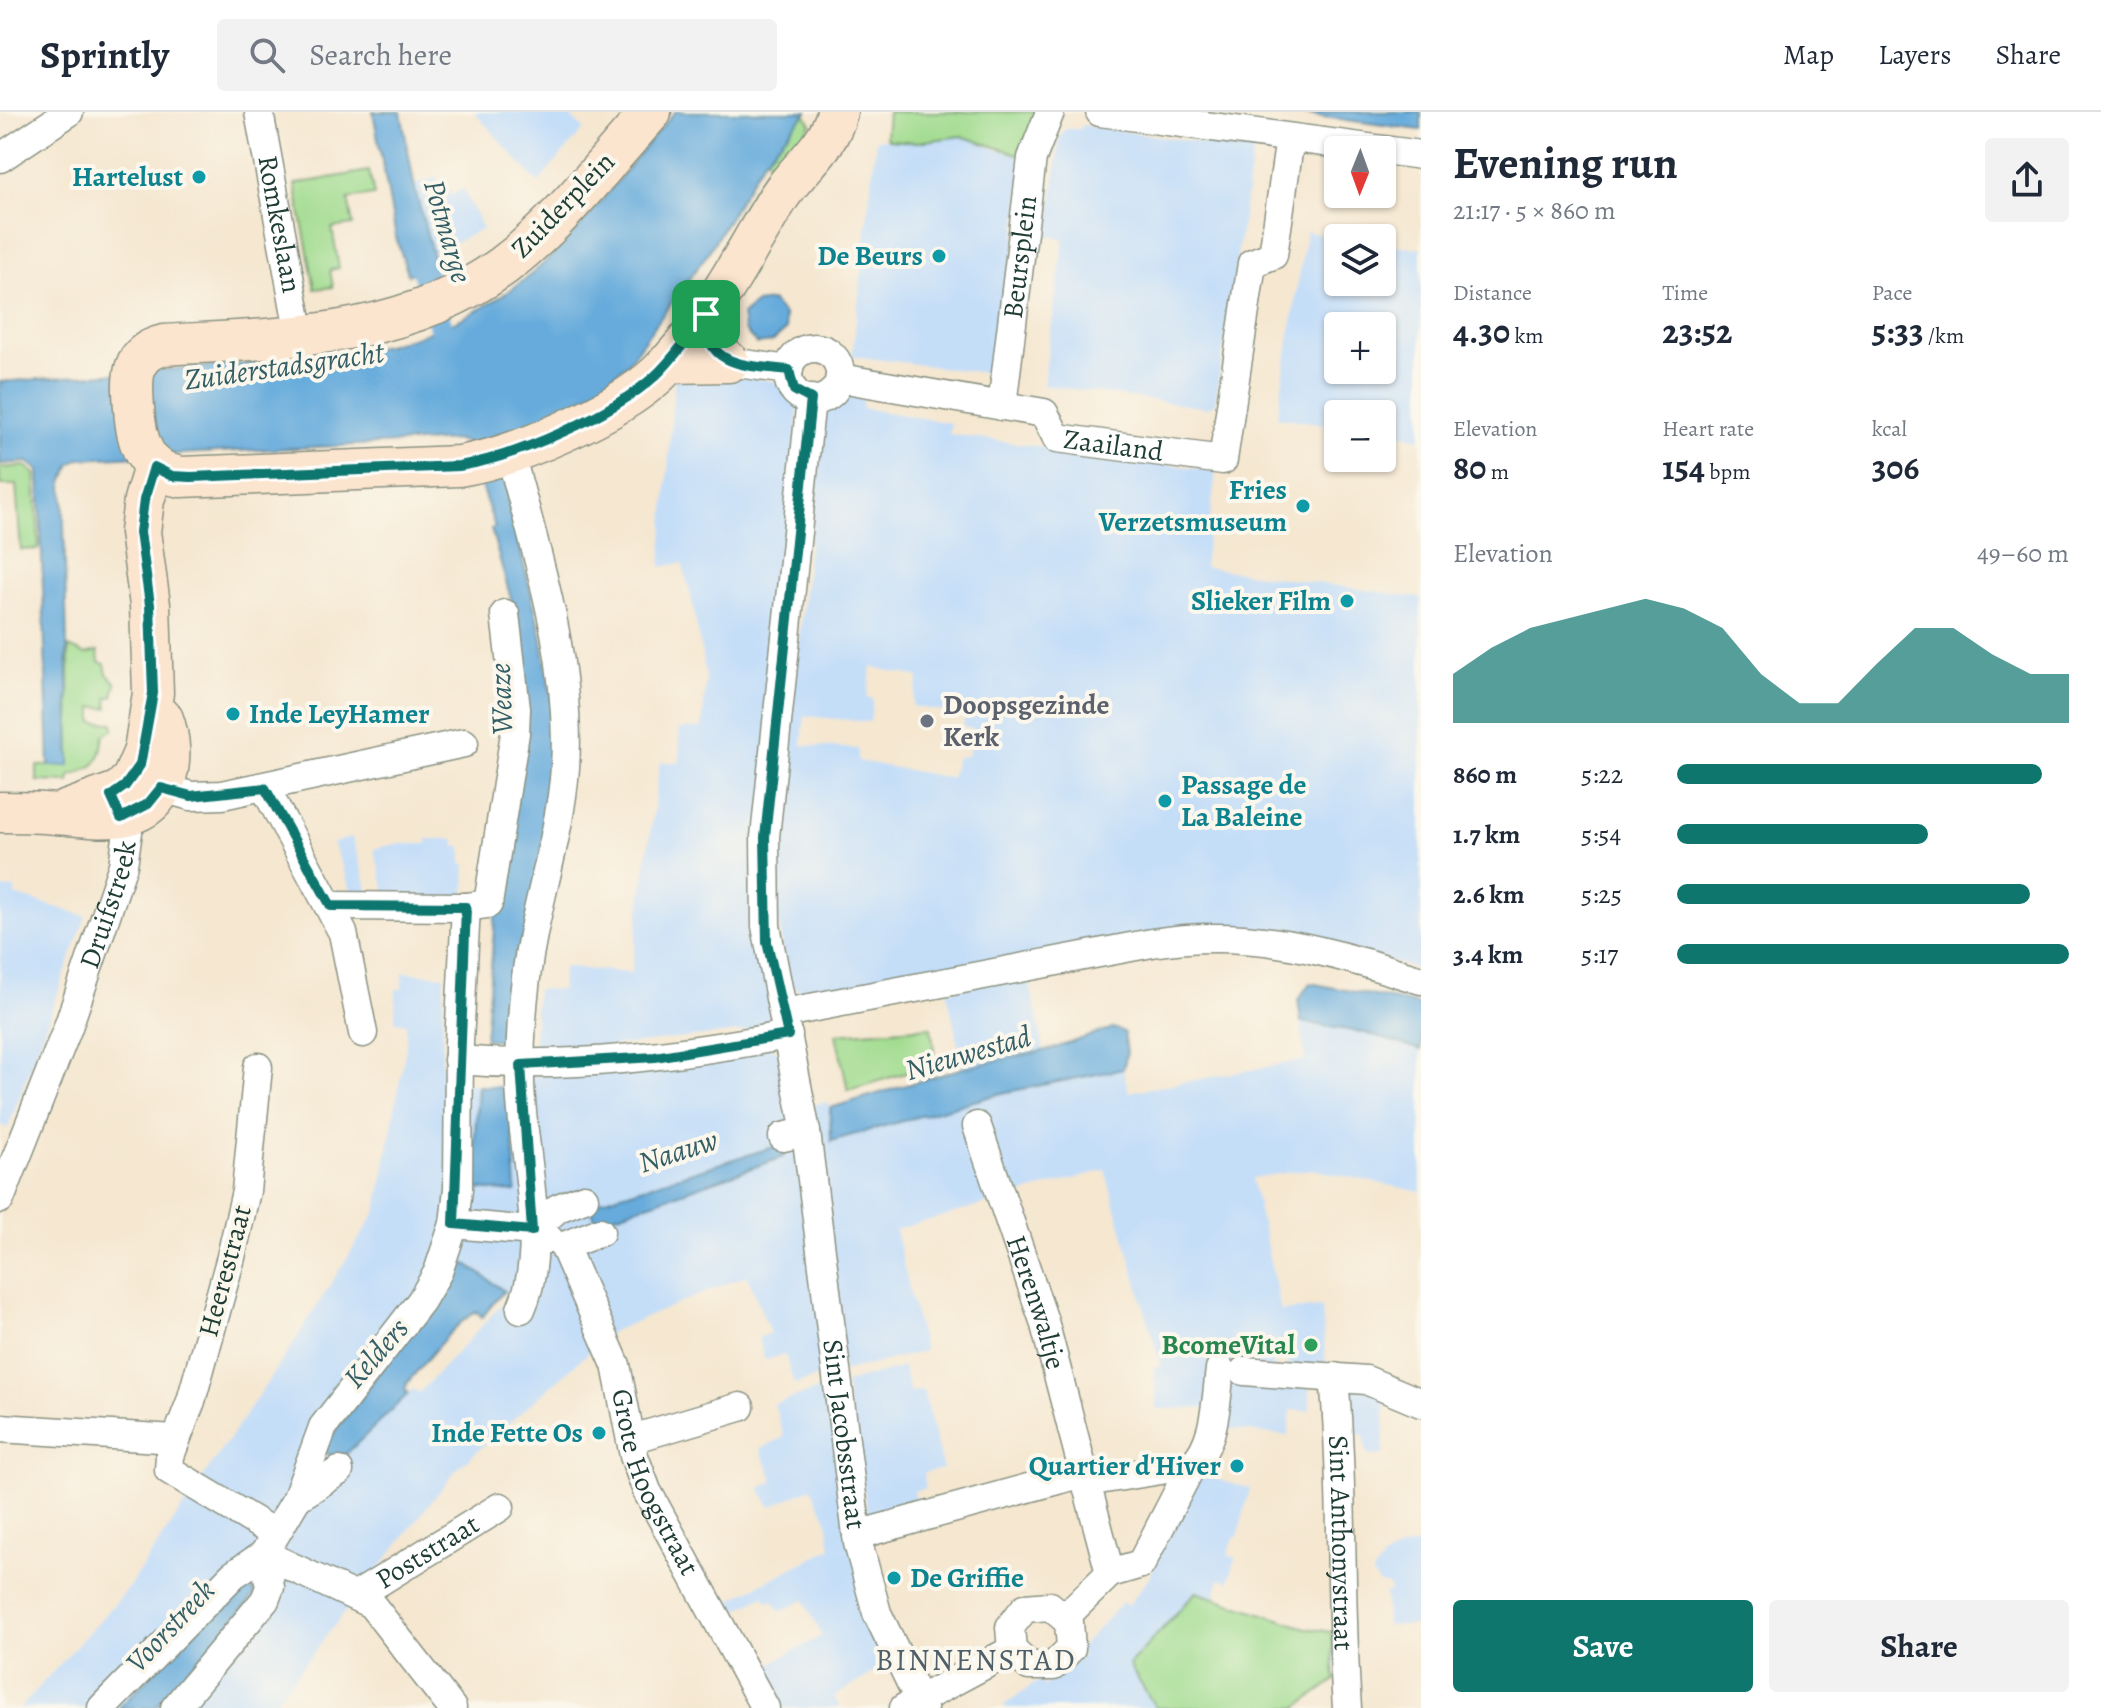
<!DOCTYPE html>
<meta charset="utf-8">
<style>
:root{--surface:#fff;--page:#f2f2f3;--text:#1f2937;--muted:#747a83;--line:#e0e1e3;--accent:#0f766e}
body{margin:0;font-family:Alegreya,serif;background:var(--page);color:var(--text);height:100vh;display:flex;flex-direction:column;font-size:30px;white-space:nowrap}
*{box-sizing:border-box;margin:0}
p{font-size:26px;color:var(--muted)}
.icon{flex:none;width:44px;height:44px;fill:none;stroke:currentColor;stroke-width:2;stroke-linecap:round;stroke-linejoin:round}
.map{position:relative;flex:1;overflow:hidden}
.sheet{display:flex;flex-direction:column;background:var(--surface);width:680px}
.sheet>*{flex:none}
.needle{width:52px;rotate:181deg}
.buttons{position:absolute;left:1324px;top:24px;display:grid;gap:16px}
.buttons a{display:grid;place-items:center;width:72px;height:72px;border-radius:8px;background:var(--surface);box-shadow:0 2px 6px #0004;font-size:40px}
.pin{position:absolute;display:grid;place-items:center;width:68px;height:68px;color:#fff;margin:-34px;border-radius:16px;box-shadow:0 4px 12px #0006}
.round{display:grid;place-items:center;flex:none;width:84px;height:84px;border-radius:8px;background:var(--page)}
.head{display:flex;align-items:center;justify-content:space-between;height:136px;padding:0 32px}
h1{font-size:44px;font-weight:700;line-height:60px}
.metrics{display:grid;grid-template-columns:repeat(3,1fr);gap:12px;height:136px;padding:8px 32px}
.metrics div{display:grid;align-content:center}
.metrics b{font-size:34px;font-weight:700}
.metrics small{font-size:22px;font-weight:400}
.metrics p{font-size:22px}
.chart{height:224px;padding:16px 32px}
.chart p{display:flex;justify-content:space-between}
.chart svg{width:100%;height:144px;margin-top:8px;fill:var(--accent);opacity:.7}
.cta{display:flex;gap:16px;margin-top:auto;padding:16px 32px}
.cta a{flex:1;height:92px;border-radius:8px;background:var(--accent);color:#fff;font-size:32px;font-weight:700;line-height:92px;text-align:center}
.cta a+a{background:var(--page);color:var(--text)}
ul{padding:0 32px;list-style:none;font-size:26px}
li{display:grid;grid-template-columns:128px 96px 1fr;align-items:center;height:60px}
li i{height:20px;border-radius:10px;background:var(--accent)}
header{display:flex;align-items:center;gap:48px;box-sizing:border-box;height:112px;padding:0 40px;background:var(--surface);border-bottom:2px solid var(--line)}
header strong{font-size:38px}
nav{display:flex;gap:44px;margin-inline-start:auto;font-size:28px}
.search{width:560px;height:72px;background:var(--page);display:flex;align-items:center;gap:20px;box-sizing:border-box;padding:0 28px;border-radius:8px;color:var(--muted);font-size:30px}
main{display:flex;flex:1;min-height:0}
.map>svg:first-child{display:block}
.built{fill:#c5def8;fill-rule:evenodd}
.green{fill:#a2dc90;stroke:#608c62;stroke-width:2}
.water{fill:#66abdc;stroke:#427488;stroke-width:2}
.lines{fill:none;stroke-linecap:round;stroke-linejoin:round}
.canal{stroke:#66abdc;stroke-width:24}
.street-casing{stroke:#8a9282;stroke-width:31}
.secondary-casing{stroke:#8a9282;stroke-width:43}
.street{stroke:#fff;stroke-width:28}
.secondary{stroke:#fbe5cf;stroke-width:40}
.route-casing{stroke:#fff;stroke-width:16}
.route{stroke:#0f766e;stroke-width:10}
.culture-dot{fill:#0f9aa8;stroke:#fbf7ec;stroke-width:3}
.worship-dot{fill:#6b7280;stroke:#fbf7ec;stroke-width:3}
.leisure-dot{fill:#2e9e5b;stroke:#fbf7ec;stroke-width:3}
.labels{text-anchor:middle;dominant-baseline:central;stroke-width:8;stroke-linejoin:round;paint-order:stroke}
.culture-label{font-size:28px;font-weight:bold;fill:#0d838f;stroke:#fbf7ec;text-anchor:end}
.street-label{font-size:28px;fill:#1f3d34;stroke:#fbf7ec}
.worship-label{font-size:28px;font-weight:bold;fill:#5b616d;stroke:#fbf7ec;text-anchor:start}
.leisure-label{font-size:28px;font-weight:bold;fill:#27864d;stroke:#fbf7ec;text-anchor:end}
.water-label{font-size:30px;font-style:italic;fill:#345e66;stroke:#fbf7ec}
.neighbourhood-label{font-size:30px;letter-spacing:2px;fill:#4f606a;stroke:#fbf7ec}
</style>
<header>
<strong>Sprintly</strong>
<div class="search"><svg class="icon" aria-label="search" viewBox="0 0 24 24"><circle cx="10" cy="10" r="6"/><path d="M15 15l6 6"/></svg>Search here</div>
<nav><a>Map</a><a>Layers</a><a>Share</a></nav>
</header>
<main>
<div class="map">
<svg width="1421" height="1596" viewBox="0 0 1421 1596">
<rect width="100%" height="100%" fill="#fbf7ec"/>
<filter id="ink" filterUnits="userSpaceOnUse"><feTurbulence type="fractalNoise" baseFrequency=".0125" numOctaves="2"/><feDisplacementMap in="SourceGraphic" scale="16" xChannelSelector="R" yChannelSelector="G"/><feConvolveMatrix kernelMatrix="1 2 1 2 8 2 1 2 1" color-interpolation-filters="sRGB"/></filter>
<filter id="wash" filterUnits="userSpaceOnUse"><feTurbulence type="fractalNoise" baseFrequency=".006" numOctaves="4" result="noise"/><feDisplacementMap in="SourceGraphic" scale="32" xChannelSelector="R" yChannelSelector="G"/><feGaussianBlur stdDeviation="1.8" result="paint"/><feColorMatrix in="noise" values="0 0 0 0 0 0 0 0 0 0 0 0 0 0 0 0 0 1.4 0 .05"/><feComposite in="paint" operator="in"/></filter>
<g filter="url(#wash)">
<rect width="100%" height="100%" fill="#f5e7d0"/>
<path class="built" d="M 474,0 L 565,0 L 584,17 L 538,71 Z
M 1082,13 L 1253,38 L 1215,291 L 1208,296 L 1043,273 L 1064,127 L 1048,124 L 1060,24 L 1066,17 L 1081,17 Z
M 950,24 L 967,25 L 994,37 L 1024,44 L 1001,263 L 852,244 L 876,27 L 932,28 Z
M 437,65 L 452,83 L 463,77 L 483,117 L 432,141 L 415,73 Z
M 1306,120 L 1346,126 L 1338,126 L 1338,170 L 1382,170 L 1382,131 L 1421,137 L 1421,326 L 1382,320 L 1382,302 L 1338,302 L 1338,314 L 1277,305 ZM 1338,214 L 1382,214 L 1382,258 L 1338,258 Z
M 675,258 L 773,269 L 785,277 L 798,296 L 790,400 L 773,910 L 767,917 L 539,942 L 534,935 L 536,877 L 561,878 L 563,855 L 631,861 L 660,650 L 680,650 L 679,617 L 702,616 L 706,565 L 691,484 L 682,451 L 661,455 Z
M 849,280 L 864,281 L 862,296 L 951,311 L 949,322 L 1216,359 L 1204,455 L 1421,486 L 1421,858 L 1306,824 L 811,885 L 792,874 L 787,869 L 773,768 L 824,296 ZM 872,555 L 919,565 L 912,594 L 964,603 L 963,615 L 973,617 L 968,643 L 956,646 L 951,666 L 858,649 L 858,637 L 802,633 L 805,604 L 870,610 L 873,587 L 867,585 Z
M 352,725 L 369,781 L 354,786 L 333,731 Z
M 427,727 L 455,727 L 455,734 L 462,735 L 462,752 L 466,752 L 465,787 L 387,786 L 374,737 L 395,732 L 427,732 Z
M 0,776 L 16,777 L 14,783 L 86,804 L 8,1016 L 0,1013 Z
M 403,860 L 444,864 L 442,955 L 452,971 L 511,974 L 530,965 L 766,934 L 781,941 L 829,1262 L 794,1272 L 785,1243 L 765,1248 L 758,1226 L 770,1221 L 747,1163 L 613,1219 L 456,1358 L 270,1596 L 20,1596 L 126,1479 L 290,1237 L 377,1098 L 406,934 L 406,911 L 395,910 L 396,877 L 402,877 ZM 783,1032 L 785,1043 L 775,1048 L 604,1107 L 596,1108 L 589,1093 ZM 467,1152 L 504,1179 L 508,1184 L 504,1190 L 419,1281 L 413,1277 L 368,1317 L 408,1222 L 460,1153 Z
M 1028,863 L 1044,938 L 963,956 L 947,879 Z
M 1301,910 L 1365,921 L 1421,938 L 1421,1080 L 1311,1057 L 1252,1066 L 1281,1199 L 1322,1195 L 1326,1257 L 1288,1255 L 1288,1229 L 1274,1229 L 1274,1255 L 1310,1268 L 1310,1299 L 1291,1298 L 1288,1324 L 1223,1316 L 1203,1296 L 1157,1297 L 1154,1255 L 1161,1254 L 1105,1058 L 895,1118 L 924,1239 L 843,1260 L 809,993 L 829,990 L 832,1029 L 1002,981 L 1123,957 L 1129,980 L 1305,948 Z
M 903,1255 L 910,1280 L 923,1278 L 943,1357 L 923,1361 L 926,1376 L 914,1379 L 919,1401 L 870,1413 L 845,1271 Z
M 831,1274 L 891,1550 L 834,1585 L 840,1596 L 773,1596 L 753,1561 L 822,1524 L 804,1488 L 780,1500 L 773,1488 L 768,1490 L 764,1484 L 723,1507 L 717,1495 L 831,1436 L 827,1407 L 811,1376 L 770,1395 L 760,1376 L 774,1369 L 760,1337 L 784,1325 L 774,1292 Z
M 1362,1275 L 1385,1287 L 1383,1343 L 1370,1344 L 1366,1340 L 1364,1322 L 1345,1323 L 1341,1281 Z
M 1198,1363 L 1250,1376 L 1238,1425 L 1234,1425 L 1228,1443 L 1236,1446 L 1229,1469 L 1220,1467 L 1215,1485 L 1306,1515 L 1336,1520 L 1336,1568 L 1297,1596 L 1006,1596 L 1004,1593 L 1040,1568 L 1044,1574 L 1083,1543 L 1078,1538 L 1123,1490 L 1128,1494 L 1149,1465 Z
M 1421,1431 L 1421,1555 L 1418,1513 L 1386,1513 L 1385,1480 L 1390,1480 L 1389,1474 L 1378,1471 L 1372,1463 L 1383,1447 L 1399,1437 Z"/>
<path class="green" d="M 888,0 L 1039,0 L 1024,44 L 961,24 L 918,30 L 889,28 L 886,25 Z
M 805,2 L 811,12 L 747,113 L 739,112 L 735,106 L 770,50 L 765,46 Z
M 369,59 L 374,83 L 348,87 L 353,113 L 332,116 L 339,156 L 330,158 L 333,175 L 315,177 L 295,72 Z
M 26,354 L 35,362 L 39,437 L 21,438 L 16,373 L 0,373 L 0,356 Z
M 69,535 L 85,542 L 98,539 L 99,550 L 105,552 L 107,562 L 116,571 L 113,584 L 107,586 L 108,596 L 93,595 L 93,610 L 113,611 L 114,617 L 104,623 C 100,649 99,655 70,664 L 69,670 L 37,669 L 37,654 L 70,653 Z
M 931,915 L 936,952 L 848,978 L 836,922 Z
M 1196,1480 L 1306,1516 L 1332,1520 L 1335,1568 L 1296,1596 L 1156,1596 L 1129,1553 Z"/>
<path class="water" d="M 373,0 L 401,0 L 415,77 L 435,152 L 408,163 L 396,125 Z
M 675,0 L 807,0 L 763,49 L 708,141 L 627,252 L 593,280 L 534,311 L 508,389 L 541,521 L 553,598 L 549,687 L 512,929 L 485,927 L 495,805 L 525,630 L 516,504 L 491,417 L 495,415 L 466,331 L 458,328 L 80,347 L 71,352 L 63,370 L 70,654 L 49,654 L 39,359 L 28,350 L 0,352 L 0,270 C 66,265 133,260 199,255 C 322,247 436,243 535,159 C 589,113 627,52 675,0 Z
M 1286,0 L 1421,0 L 1421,18 Z
M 771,189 L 784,203 L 786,218 L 772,230 L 757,232 L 744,218 L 742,203 L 756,191 Z
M 1310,871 L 1421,893 L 1421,938 L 1365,921 L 1301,910 L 1298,888 Z
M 1113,916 L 1124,920 L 1127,941 L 1123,957 L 1002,981 L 831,1029 L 830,996 L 963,956 L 1052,937 Z
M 478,974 L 510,976 L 516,1080 L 475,1077 L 472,1073 Z
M 783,1032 L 785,1044 L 775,1048 L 604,1107 L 596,1108 L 589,1092 Z
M 467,1152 L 504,1179 L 482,1205 L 477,1200 C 455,1209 424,1252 407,1271 L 405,1278 L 408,1282 L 339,1349 L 322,1337 L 460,1153 Z
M 243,1470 L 256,1482 L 155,1596 L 119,1596 Z"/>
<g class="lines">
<path class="canal" d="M 414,127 L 450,245"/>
</g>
</g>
<g filter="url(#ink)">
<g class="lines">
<g class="street-casing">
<g id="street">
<path id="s1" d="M 259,0 L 300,224"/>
<path d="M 1100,0 L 1421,43"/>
<path d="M 0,46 L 69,0"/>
<circle cx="814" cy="262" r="26"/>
<path d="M 729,250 L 789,258"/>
<path id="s2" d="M 840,266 L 1044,301 L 1057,326 L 1223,348 L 1252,151 L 1273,143 L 1290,26"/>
<path id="s3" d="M 811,287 L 765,725 L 766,814 L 806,1020 L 858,1431 L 877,1501 L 923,1596"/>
<path id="s4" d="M 1002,294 L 1032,46 L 1050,0"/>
<path d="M 510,341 C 537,443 572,549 565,656 C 561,711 545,764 534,817 C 524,865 520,920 520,969 C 521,1038 550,1132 521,1197"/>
<path d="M 144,671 L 191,684 L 222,683 L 464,631"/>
<path d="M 265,676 L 343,821 L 363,921"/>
<path d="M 331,794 L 466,795 L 488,792 L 515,621 L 516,597 L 505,502"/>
<path d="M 784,901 L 1152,831 C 1251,815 1328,839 1421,868"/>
<path d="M 458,948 C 572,958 677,943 788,923"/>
<path d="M 258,955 L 246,1079 L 231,1145 L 191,1289 L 170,1344 L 169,1358 L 274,1421"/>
<path id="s5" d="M 977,1014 L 1044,1209 L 1086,1370"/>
<path d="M 783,1025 L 806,1020"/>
<path id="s6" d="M 0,1087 L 68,915 L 123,753 L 128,720 L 113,688"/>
<path d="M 454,1112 L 532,1119 L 549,1127"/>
<path d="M 532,1119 L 558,1096 L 584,1086"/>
<path id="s7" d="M 564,1134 L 616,1253 L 634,1344 L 647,1379 L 765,1596"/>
<path d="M 564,1134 L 600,1120"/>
<path d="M 1244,1259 L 1366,1268 L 1421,1291"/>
<path id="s8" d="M 1334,1265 C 1344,1375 1339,1486 1347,1596"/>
<path d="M 0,1316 L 175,1327"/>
<path d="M 632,1327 L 740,1295"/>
<path d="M 297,1386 L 339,1359"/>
<path d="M 857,1423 L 1083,1361"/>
<path d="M 264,1442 L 371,1492 L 452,1596"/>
<path d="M 1110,1461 L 1141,1452 L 1192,1353"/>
<path id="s9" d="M 356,1484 L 500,1395"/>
<path d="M 1065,1505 L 1110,1461 L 1086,1370 L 1192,1353 C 1216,1331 1216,1288 1220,1257"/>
<path d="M 102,1596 L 233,1463 L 264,1442 L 297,1386 L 323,1315 L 421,1189 L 438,1160 L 454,1112 L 458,1077 L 459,931 L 466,795"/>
<path d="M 175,1596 L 265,1488 L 270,1475 L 264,1442"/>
<path d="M 904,1596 L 1012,1538 L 1010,1515 L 1025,1496 L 1050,1494 L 1069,1510 L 1071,1536 L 1053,1554 L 1029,1554 L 1012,1538"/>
</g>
</g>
<g class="secondary-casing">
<path id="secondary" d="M 651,0 C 604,52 559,112 503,154 C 403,227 282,226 164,233 C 129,241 132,267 134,296 C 136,329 144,359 181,365 L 459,354 C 516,345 616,301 658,262 C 709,213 742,144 779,85 C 798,55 829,36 837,0
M 668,251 L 729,250 C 711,236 705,224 706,202
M 0,700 C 19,700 38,700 56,702 C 96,705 147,717 165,668 C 172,649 170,626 163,607
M 57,702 L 120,679 L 132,667 L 144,639 L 153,581 L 150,493 L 140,420 L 144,388 L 154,355"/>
</g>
<use href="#street" class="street"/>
<use href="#secondary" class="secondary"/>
</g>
</g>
<g class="lines" filter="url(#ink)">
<g class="route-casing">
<path id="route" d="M 706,202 C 703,257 748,253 789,258 L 794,278 L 811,287 L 765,725 L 767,830 L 788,923 L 655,945 L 521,953 L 532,1119 L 454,1112 L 466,795 L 331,794 L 265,676 L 191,684 L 161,676 L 148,692 L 121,706 L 111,684 L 125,674 L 140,653 L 153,581 L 150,493 L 140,420 L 144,388 L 154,355 L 172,364 L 191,365 L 459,354 C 516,345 612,303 655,264 C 675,246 690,222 706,202 Z"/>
</g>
<use href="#route" class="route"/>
</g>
<g class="culture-dot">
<circle cx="199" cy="65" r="8"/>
<circle cx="939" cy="144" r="8"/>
<circle cx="1303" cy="394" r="8"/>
<circle cx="1347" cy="489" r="8"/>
<circle cx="233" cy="602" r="8"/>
<circle cx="1165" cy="689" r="8"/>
<circle cx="599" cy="1321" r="8"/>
<circle cx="1237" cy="1354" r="8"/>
<circle cx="894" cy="1466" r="8"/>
</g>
<circle class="worship-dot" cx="927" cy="609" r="8"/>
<circle class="leisure-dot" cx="1311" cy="1233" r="8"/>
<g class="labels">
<g class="culture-label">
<text x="183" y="65">Hartelust</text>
<text x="923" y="144">De Beurs</text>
<text x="1287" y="378">Fries<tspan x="1287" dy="32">Verzetsmuseum</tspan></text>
<text x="1331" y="489">Slieker Film</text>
<text x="249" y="602" text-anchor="start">Inde LeyHamer</text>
<text x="1181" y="673" text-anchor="start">Passage de<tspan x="1181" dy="32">La Baleine</tspan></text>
<text x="583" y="1321">Inde Fette Os</text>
<text x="1221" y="1354">Quartier d'Hiver</text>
<text x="910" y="1466" text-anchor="start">De Griffie</text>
</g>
<g class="street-label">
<text transform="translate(563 93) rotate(-46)">Zuiderplein</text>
<text stroke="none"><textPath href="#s1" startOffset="114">Romkeslaan</textPath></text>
<text stroke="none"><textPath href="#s4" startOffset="150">Beursplein</textPath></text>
<text stroke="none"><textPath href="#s2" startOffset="292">Zaailand</textPath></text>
<text stroke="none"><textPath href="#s6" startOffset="314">Druifstreek</textPath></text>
<text transform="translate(225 1159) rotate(-75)">Heerestraat</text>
<text stroke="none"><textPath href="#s5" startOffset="186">Herenwaltje</textPath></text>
<text stroke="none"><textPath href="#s3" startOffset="1044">Sint Jacobsstraat</textPath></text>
<text stroke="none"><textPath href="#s7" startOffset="254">Grote Hoogstraat</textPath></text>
<text stroke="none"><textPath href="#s8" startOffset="166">Sint Anthonystraat</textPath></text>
<text stroke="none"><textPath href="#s9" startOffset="84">Poststraat</textPath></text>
</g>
<g class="worship-label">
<text x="943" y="593">Doopsgezinde<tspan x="943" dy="32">Kerk</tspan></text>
</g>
<g class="leisure-label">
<text x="1295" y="1233">BcomeVital</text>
</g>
<g class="water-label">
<text transform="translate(448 119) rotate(74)">Potmarge</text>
<text transform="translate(284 254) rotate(-8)">Zuiderstadsgracht</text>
<text transform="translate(501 587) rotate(-92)">Weaze</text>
<text transform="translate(968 941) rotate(-16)">Nieuwestad</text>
<text transform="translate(678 1039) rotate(-18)">Naauw</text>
<text transform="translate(376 1241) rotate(-49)">Kelders</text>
<text transform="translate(170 1514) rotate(-47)">Voorstreek</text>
</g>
<g class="neighbourhood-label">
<text x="976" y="1548">BINNENSTAD</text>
</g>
</g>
</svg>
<div class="buttons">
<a><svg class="needle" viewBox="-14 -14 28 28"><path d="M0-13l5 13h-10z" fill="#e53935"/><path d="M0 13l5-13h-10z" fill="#747a83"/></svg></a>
<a><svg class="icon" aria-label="layers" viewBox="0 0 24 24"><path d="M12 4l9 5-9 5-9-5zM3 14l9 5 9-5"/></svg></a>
<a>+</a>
<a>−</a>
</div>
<div class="pin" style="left:706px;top:202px;background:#1e9e55"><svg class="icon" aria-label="arrive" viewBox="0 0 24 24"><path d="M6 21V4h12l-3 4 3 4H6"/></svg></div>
</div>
<section class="sheet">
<div class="head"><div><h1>Evening run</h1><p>21:17 · 5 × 860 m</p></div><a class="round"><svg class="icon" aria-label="share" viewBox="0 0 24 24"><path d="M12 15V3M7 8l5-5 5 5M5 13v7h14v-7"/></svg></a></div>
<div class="metrics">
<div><p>Distance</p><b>4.30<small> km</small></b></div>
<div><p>Time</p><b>23:52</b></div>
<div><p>Pace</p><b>5:33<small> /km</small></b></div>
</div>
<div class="metrics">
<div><p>Elevation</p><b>80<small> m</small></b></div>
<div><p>Heart rate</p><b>154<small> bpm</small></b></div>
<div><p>kcal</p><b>306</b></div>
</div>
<div class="chart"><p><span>Elevation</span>49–60 m</p>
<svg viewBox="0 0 160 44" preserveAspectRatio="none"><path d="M0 44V29L10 21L20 15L30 12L40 9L50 6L60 9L70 15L80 29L90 38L100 38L110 26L120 15L130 15L140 23L150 29L160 29V44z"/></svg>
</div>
<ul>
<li><b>860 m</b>5:22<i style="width:93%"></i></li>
<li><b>1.7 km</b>5:54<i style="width:64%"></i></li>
<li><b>2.6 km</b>5:25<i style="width:90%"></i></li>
<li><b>3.4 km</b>5:17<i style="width:100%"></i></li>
</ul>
<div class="cta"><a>Save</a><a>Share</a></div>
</section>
</main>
